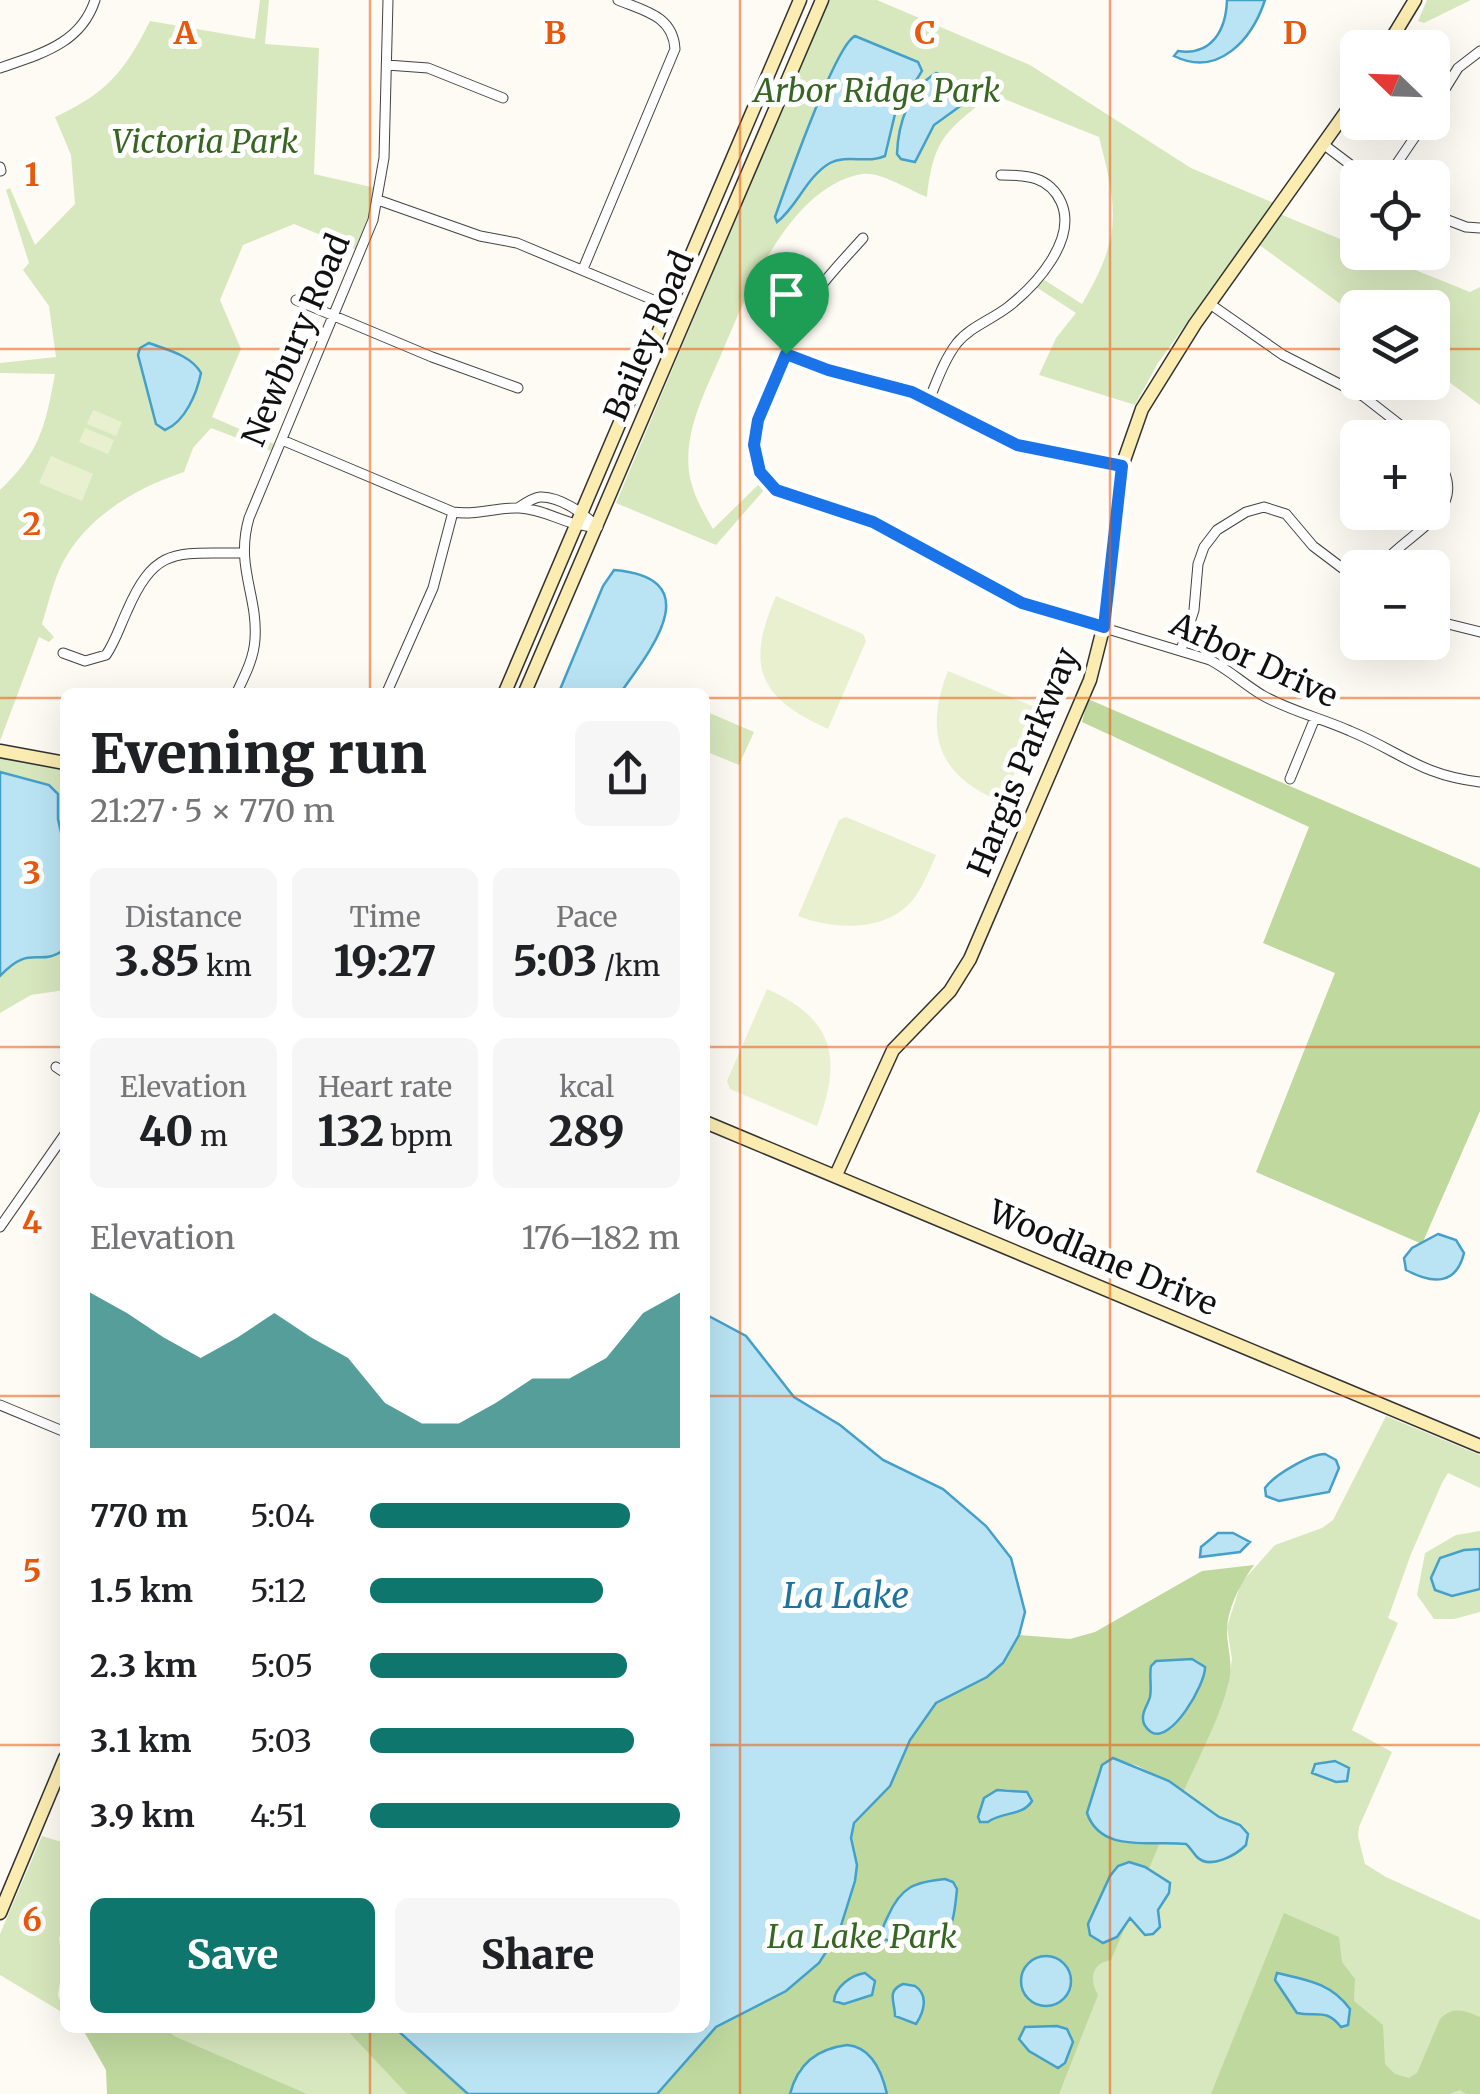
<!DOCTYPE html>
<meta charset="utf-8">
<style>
:root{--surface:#fff;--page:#f6f6f6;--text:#202124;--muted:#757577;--accent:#0f766e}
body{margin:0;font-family:Merriweather,serif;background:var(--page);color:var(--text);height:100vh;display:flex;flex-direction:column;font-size:38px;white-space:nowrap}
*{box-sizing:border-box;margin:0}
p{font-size:32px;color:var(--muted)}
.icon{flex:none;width:55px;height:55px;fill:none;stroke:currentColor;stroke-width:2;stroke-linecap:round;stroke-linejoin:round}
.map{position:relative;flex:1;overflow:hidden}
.panel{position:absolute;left:60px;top:688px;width:650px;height:1345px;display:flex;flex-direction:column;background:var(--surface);border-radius:15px;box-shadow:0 10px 40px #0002}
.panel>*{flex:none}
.needle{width:65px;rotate:293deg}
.tools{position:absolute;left:1340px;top:30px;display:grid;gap:20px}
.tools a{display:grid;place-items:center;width:110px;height:110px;border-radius:15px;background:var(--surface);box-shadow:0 10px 40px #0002;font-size:50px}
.pin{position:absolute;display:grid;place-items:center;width:85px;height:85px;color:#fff;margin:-102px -42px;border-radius:50% 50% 50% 0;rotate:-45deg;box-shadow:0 0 10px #0007}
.pin .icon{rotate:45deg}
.round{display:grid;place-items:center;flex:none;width:105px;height:105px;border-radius:15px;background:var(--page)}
.headline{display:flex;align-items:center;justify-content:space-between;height:170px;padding:0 30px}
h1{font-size:55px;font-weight:800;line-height:75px}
.metrics{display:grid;grid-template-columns:repeat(3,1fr);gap:15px;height:170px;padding:10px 30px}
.metrics div{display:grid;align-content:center;border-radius:15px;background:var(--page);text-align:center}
.metrics b{font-size:42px;font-weight:800}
.metrics small{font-size:28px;font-weight:400}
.metrics p{font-size:28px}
.chart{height:280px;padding:20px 30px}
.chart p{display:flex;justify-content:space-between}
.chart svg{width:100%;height:180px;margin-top:10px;fill:var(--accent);opacity:.7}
.button{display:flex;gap:20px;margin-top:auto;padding:20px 30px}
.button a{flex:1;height:115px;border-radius:15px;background:var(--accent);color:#fff;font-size:40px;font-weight:800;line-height:115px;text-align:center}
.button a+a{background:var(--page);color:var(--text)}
ul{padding:0 30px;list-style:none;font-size:32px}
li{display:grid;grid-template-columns:160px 120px 1fr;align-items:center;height:75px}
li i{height:25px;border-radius:12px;background:var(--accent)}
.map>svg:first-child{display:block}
.green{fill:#d8e8be;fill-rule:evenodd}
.forest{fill:#bed89e;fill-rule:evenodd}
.pitch{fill:#e8f0cf}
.water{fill:#bae4f4;stroke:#44a0c8;stroke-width:2.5}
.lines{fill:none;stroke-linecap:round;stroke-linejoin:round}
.street-casing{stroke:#434343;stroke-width:11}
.secondary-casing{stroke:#323232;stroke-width:15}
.street{stroke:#fff;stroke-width:9}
.secondary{stroke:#fbecb2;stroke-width:12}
.route-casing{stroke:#fff;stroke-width:20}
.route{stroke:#1a73e8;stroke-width:12}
.grid{fill:none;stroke:#e8590c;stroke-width:2.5;stroke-opacity:0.55}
.labels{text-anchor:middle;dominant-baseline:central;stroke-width:10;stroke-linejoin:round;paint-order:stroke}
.park-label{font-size:32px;font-style:italic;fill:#376622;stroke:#fff}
.street-label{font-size:32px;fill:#101010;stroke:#fff}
.water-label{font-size:35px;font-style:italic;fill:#1d729e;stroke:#fff}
.grid-label{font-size:32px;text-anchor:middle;font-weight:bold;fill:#e8590c;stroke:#fff;stroke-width:10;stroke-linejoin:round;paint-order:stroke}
</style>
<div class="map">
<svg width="1480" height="2094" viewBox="0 0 1480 2094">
<rect width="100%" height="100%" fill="#fefbf4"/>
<path class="green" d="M 260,0 L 269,0 L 265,44 L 319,48 L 314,174 L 380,189 L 362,252 L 294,224 L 243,245 L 220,300 L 241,349 L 212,417 L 279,446 L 276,453 L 211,428 L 193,448 L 184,472 C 136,488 86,517 62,564 C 53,582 48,605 42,624 L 54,637 L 49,642 L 39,637 L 0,741 L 0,490 C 40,452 45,427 55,374 L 0,373 L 0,363 L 56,357 L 49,306 L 23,270 L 29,263 L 6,190 L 10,188 L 35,245 L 75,204 L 71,155 L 55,117 C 107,93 125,71 150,21 L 255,39 Z
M 828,0 L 877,0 L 1030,65 L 1191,168 L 1274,203 L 1158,363 L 1135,405 L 1039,375 L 1056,338 L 1076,313 L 1036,287 L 1043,279 L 1082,304 C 1122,236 1118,211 1099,137 L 992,94 C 947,131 934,136 927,197 C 909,190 880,171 862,174 C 790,186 746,295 721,355 C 705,392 684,431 689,472 C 692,493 703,512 713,529 L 759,484 L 764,490 L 716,545 L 616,503 Z
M 1427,0 L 1471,0 L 1424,23 L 1418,21 Z
M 1280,214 L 1357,246 L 1358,252 L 1373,253 L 1470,292 L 1480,287 L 1480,405 L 1433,370 L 1432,308 L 1358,308 L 1357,316 L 1258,244 Z
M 705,711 L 754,732 L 739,765 L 705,751 Z
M 0,751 L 65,763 L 65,990 L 31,995 L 0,1013 Z
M 1386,1416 L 1480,1455 L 1480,1488 L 1448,1473 L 1442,1483 L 1411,1554 L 1388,1618 L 1398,1623 L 1352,1730 L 1392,1752 L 1359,1827 L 1358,1836 L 1365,1864 L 1386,1877 L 1480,1920 L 1480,2094 L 194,2094 L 140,2028 L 705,2028 L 705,1698 L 1165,1894 L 1170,1883 L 1149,1869 L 1160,1843 L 1186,1844 C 1190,1847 1192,1853 1196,1856 C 1213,1869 1238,1856 1248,1842 L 1240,1825 L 1219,1817 L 1184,1791 L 1228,1686 L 1232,1659 L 1227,1627 L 1241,1583 L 1275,1545 L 1322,1528 L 1333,1520 ZM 1330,1761 L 1349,1768 L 1336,1782 L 1312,1773 L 1313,1765 Z
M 1480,1531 L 1480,1612 L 1454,1619 L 1434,1619 L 1417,1595 L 1425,1553 L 1456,1535 Z
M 42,1836 L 65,1843 L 65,1928 L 59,1938 L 63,1965 L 58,1995 L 65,2014 L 0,1975 L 0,1934 Z"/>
<path class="forest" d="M 1088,699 L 1480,868 L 1480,1111 L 1422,1244 L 1256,1172 L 1335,973 L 1263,943 L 1309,827 L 1082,722 Z
M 1254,1565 C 1238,1588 1223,1615 1228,1644 C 1230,1658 1232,1668 1229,1682 C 1219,1720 1199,1756 1184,1791 L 1138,1766 L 1110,1758 L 1099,1833 L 1117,1841 L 1160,1843 L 1149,1869 L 1138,1864 L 1110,1876 L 1105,1889 L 1117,1937 L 1129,1918 L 1111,1960 C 1091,1963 1089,1980 1098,1995 L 1059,2094 L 887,2094 L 881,2074 L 862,2049 L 799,2069 L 790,2094 L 657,2094 L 716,2027 L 791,1988 L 819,1963 L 839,1932 L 855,1881 L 857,1865 L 851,1838 L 854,1823 L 890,1786 L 910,1740 L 936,1703 L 996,1670 L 1019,1635 L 1070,1639 L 1095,1632 L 1202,1571 ZM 1192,1659 L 1198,1661 L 1205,1674 L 1171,1729 L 1142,1716 L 1151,1694 L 1149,1670 L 1169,1662 ZM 1005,1789 L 1027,1792 L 1018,1812 L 997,1815 L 990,1821 ZM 945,1879 L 953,1882 L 957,1889 C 956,1899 956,1912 951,1921 C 940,1942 905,1946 884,1939 L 882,1937 C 899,1897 898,1882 945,1879 ZM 1036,1958 L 1053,2003 L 1036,2004 L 1024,1972 ZM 852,1976 L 870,1997 L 844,2004 L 835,1994 Z
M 1284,1913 L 1339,1937 L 1342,1962 L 1355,1979 L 1354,2001 L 1383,2025 L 1385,2064 L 1395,2074 L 1409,2078 L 1417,2073 L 1440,2019 C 1453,2006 1464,2010 1480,2017 L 1480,2094 L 1466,2094 L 1460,2090 L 1449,2094 L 1211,2094 ZM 1278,1973 L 1317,1982 L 1339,2026 C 1330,2009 1314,2016 1297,2013 L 1275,1975 Z
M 82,2028 L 165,2028 L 174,2036 L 307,2094 L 107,2094 L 106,2070 Z
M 345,2028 L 395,2028 L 468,2094 L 407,2094 Z"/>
<path class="pitch" d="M 93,410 L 122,422 L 116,436 L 87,424 Z
M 85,428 L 114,440 L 108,454 L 79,442 Z
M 51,456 L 93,474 L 82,501 L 39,483 Z
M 776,596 L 863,634 L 866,641 L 828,729 C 759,698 745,667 776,596 Z
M 948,671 L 1037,708 L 1040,715 L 1002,802 C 939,777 923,734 948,671 Z
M 846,817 L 936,855 C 930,869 924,884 915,897 C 889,933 834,930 798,916 L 839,820 Z
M 767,989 C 836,1020 842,1059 817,1126 L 730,1089 L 727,1081 Z"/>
<path class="water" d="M 1227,0 L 1265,0 C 1252,39 1219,78 1174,56 L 1178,51 C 1211,56 1226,31 1227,0 Z
M 855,36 L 918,62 L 922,71 L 895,114 L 885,156 C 868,164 847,154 830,163 C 806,177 797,207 777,222 L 775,217 C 785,189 835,45 855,36 Z
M 936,73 L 976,89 L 977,94 L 934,125 L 915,162 L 901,159 L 897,154 C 898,124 909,89 936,73 Z
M 149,343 C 167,350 191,355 201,373 C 197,393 185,422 165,430 L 156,424 L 138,355 L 140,348 Z
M 614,570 C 709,578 651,650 621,692 L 559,692 L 603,586 Z
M 0,772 L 49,785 L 58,794 L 58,819 L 65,850 L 65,949 C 38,969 32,942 0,976 Z
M 1438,1234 L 1456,1240 L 1464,1253 C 1456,1286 1432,1284 1406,1270 L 1404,1258 L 1412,1248 Z
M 705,1314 L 746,1336 L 794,1397 L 840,1425 L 883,1460 L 943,1489 L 986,1526 L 1011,1558 L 1025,1612 L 1019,1635 L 1003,1663 L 987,1677 L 936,1703 L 910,1740 L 890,1786 L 854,1823 L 851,1838 L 857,1865 L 855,1881 L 839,1932 L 819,1963 L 786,1991 L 716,2027 L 657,2094 L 468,2094 L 395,2028 L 705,2028 Z
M 1325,1454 L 1336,1460 L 1339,1468 L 1329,1492 L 1279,1501 L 1266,1496 L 1265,1488 C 1274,1475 1310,1454 1325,1454 Z
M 1218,1533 L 1233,1533 L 1250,1542 L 1240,1552 L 1200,1557 L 1201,1547 Z
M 1480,1549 L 1480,1589 L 1452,1596 L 1435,1590 L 1431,1578 L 1440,1558 L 1464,1550 Z
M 1192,1659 L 1205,1667 C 1206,1683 1171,1745 1151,1732 C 1147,1729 1143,1724 1143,1719 C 1142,1711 1148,1705 1150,1697 C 1152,1687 1149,1676 1151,1666 L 1156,1661 Z
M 1113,1758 L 1169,1781 L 1219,1817 L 1240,1825 L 1248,1834 L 1246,1845 C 1236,1855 1210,1870 1197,1857 C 1193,1853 1190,1847 1186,1844 C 1151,1840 1101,1854 1087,1813 L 1102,1765 Z
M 1335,1761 L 1349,1768 L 1347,1781 L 1336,1782 L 1312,1773 L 1315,1764 Z
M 997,1790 L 1027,1792 L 1032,1801 C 1022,1817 1002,1811 988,1822 L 980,1822 L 978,1817 L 984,1798 Z
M 1129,1862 L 1145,1867 L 1170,1883 L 1169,1893 L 1158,1910 L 1160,1927 L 1153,1934 L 1145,1935 L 1130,1918 L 1117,1937 L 1103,1943 L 1090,1935 L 1088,1924 L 1110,1876 L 1118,1866 Z
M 945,1879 L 953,1882 L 957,1889 C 956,1899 955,1912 952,1922 C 943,1944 902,1946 884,1939 C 881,1930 883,1926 888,1916 C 901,1887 914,1882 945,1879 Z
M1021 1981a25 25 0 1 1 50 0a25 25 0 1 1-50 0Z
M 865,1973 L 875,1981 L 872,1995 L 844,2004 L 834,2001 C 835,1987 851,1975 865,1973 Z
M 1277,1973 C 1307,1980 1331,1983 1350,2009 L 1348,2025 L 1341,2027 C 1326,2008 1318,2017 1297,2013 L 1275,1980 Z
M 903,1984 L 915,1986 C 929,1995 924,2012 916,2024 L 895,2016 C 895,2002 886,1991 903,1984 Z
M 1057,2026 L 1067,2029 L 1073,2042 L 1065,2063 L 1058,2068 L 1029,2051 L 1019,2039 L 1025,2027 Z
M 847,2045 C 871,2047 882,2072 887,2094 L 790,2094 C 798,2064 816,2049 847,2045 Z"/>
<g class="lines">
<g class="street-casing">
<path id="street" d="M 387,65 L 428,68 L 503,98
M 0,68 C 40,54 81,44 95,0
M 1432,110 L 1458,68 L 1480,51
M 1323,144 L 1368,178
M 0,167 L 1,171
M 1387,178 L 1425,122
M 378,200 L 480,236 L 517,243 L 670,307
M 1432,214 L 1466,227 L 1480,228
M 863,238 C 848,255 832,271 818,290 C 798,320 755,411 754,446 C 754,459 759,471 767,481 C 786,504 826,504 852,513 C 913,535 964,576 1022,603 L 1210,660 C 1229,670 1244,684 1262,695 C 1290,711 1321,718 1350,731 C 1401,752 1420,775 1480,782
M 583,269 L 675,49 C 673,16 645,11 618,0
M 296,300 L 432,357 L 518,388
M 1210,304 L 1283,355 L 1363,396 L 1417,438
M 786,354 L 829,370 L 912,392 L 1017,445 L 1122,466
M 929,400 C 937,381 944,360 957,343 C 970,327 991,320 1008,307 C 1035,286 1078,240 1061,202 C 1049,176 1026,175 1001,175
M 282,440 L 453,512 C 476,516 496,507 519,508 C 547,509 567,527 598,527
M 518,508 C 524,504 532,498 540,497 C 560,496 584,514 598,527
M 1379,568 C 1406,531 1480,510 1432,453
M 1432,620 L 1480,632
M 1181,650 L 1194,610 L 1198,564 L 1204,547 L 1217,530 L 1246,512 L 1264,507 L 1286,514 L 1313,546 L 1358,580
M 63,653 L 85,661 L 106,655 C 115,642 120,626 127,611 C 156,544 178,554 243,553
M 237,692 C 245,675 254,658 255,639 C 258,595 235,567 249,518 L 373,220 L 384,158 L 388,0
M 387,692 L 433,588 L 453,512
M 1290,779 L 1315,718
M 56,1067 L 65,1073
M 0,1227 L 65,1134
M 0,1405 L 65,1432"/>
</g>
<g class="secondary-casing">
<path id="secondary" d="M 1386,48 L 1415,0
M 505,692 L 800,0
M 525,692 L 822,0
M 0,751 L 65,763
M 705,1122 L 1480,1446
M 836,1175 L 893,1050 L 950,991 L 970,959 L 1090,680 L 1107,613 L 1122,466 L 1142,409 L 1195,324 L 1358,95
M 0,1913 L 65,1758"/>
</g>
<use href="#street" class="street"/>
<use href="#secondary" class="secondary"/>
</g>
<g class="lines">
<g class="route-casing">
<path id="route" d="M 786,354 L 828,370 L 912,392 L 1017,445 L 1122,466 L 1104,627 L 1022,603 L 873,522 L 776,490 L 760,472 L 754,445 L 758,420 Z"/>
</g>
<use href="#route" class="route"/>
</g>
<path class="grid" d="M 370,0 L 370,692M 740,0 L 740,2094M 1110,0 L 1110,2094M 0,349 L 1358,349M 1432,349 L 1480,349M 0,698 L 65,698M 705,698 L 1480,698M 0,1047 L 65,1047M 705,1047 L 1480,1047M 0,1396 L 65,1396M 705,1396 L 1480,1396M 0,1745 L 65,1745M 705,1745 L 1480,1745M 370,2028 L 370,2094"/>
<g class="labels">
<g class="park-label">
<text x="877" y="91">Arbor Ridge Park</text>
<text x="205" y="142">Victoria Park</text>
<text x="862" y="1937">La Lake Park</text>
</g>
<g class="street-label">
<text transform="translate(649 336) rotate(-67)">Bailey Road</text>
<text transform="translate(296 340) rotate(-67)">Newbury Road</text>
<text transform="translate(1254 660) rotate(25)">Arbor Drive</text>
<text transform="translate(1023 762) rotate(-68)">Hargis Parkway</text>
<text transform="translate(1103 1258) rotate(23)">Woodlane Drive</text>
</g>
<g class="water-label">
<text x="846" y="1596">La Lake</text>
</g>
</g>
<g class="grid-label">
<text x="185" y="44">A</text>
<text x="555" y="44">B</text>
<text x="925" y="44">C</text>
<text x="1295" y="44">D</text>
<text x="32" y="186">1</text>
<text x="32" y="535">2</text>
<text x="32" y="884">3</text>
<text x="32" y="1233">4</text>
<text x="32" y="1582">5</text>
<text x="32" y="1931">6</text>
</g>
</svg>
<div class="tools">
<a><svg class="needle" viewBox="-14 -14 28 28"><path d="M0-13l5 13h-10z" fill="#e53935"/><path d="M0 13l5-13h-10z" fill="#757577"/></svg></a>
<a><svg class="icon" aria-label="locate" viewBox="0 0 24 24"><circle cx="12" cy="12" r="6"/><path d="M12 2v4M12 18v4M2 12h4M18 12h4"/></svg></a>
<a><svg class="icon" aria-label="layers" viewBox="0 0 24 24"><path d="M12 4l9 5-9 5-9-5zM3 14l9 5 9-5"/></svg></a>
<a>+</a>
<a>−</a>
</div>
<div class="pin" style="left:786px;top:354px;background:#1e9e55"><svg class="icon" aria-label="arrive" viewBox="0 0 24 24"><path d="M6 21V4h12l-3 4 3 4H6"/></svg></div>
<section class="panel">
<div class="headline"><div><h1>Evening run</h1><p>21:27 · 5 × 770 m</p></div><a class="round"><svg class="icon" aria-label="share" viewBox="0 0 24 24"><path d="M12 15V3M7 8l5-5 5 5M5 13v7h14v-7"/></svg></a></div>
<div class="metrics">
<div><p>Distance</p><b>3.85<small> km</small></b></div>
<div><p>Time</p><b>19:27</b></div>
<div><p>Pace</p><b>5:03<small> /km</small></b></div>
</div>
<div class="metrics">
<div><p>Elevation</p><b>40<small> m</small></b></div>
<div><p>Heart rate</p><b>132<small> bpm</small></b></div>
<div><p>kcal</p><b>289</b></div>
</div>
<div class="chart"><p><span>Elevation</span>176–182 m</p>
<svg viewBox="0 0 160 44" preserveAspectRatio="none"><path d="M0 44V6L10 11L20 17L30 22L40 17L50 11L60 17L70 22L80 33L90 38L100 38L110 33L120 27L130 27L140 22L150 11L160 6V44z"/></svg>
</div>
<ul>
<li><b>770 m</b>5:04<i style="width:84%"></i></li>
<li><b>1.5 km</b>5:12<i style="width:75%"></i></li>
<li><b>2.3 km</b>5:05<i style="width:83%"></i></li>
<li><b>3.1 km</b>5:03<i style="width:85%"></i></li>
<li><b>3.9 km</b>4:51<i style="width:100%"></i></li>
</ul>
<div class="button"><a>Save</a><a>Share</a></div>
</section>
</div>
